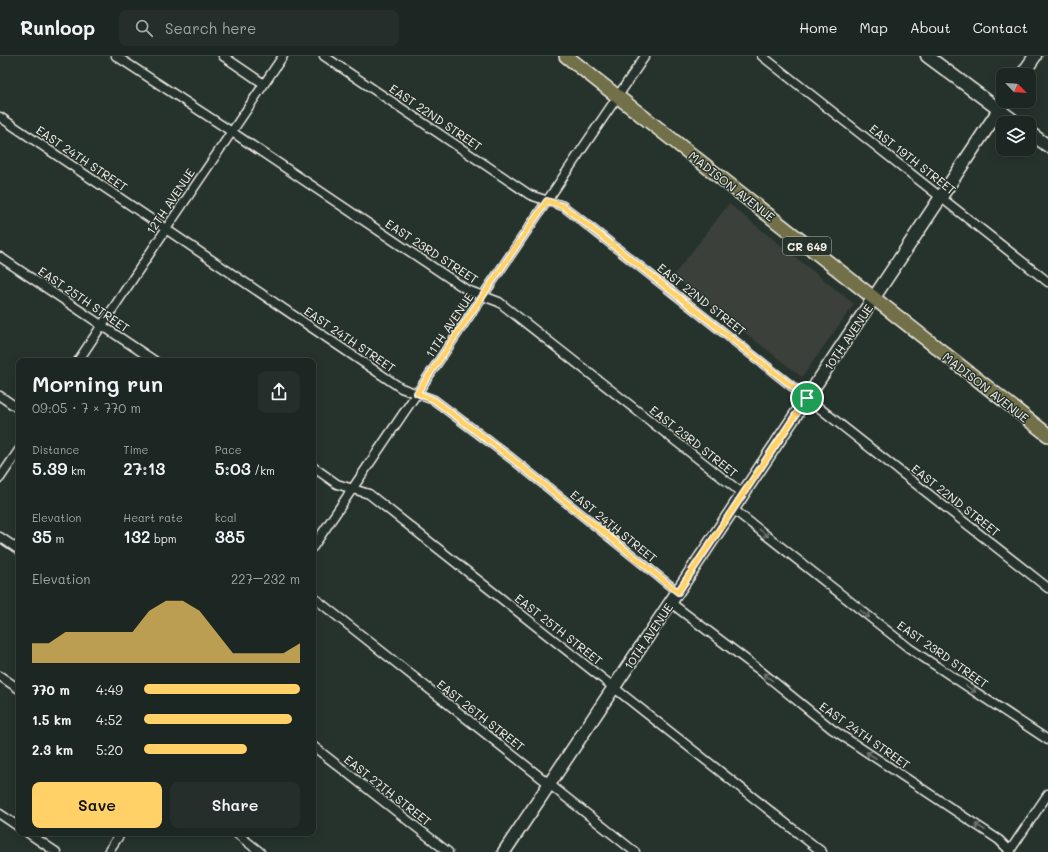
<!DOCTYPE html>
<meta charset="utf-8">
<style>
:root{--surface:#1c2622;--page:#252e2a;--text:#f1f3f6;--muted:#a0a5a5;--line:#3a4340;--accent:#ffd166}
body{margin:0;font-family:Mali,sans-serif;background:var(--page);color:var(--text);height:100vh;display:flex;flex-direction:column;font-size:15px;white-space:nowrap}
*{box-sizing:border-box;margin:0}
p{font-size:13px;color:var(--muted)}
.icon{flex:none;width:22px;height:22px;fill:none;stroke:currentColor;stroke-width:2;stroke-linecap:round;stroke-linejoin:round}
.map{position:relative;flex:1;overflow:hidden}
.details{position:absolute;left:16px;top:302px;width:300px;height:478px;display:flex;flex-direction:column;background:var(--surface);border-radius:8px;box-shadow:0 2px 10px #0003,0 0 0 1px var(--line)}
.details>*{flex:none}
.needle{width:26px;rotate:115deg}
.tools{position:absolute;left:996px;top:12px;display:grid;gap:8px}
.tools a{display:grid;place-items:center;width:40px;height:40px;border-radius:8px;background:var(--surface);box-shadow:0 2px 10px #0003,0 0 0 1px var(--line);font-size:20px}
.pin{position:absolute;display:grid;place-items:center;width:34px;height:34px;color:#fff;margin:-17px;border:2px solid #fff;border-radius:50%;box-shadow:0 1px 4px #0007}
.round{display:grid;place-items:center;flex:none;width:42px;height:42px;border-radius:8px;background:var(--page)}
.summary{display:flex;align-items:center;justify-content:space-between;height:68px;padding:0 16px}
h1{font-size:22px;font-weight:600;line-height:30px}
.stats{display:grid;grid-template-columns:repeat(3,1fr);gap:6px;height:68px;padding:4px 16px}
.stats div{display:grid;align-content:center}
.stats b{font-size:17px;font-weight:600}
.stats small{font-size:11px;font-weight:400}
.stats p{font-size:11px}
.chart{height:112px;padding:8px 16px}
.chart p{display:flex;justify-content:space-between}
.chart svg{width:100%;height:72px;margin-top:4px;fill:var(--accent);opacity:.7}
.action{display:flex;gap:8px;margin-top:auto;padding:8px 16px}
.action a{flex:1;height:46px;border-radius:8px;background:var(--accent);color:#111;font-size:16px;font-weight:600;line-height:46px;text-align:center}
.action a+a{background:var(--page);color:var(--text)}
ul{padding:0 16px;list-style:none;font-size:13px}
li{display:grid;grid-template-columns:64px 48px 1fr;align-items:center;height:30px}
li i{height:10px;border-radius:5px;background:var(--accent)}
header{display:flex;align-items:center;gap:24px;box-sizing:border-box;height:56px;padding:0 20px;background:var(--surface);border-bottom:1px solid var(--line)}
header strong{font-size:19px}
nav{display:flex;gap:22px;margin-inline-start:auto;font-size:14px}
.search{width:280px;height:36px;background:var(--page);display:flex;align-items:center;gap:10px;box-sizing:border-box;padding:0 14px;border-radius:8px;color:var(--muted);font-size:15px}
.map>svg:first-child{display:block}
.built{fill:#3b413b}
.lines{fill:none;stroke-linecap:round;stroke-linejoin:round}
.street-casing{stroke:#f4f1e8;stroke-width:11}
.secondary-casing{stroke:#f4f1e8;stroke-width:15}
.primary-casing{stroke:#f4f1e8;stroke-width:16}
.street{stroke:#26332d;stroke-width:8}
.secondary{stroke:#26332d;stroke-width:12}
.primary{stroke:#726f4a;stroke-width:13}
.oneway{stroke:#6e766e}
.route-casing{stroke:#fff;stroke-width:8}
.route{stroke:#ffd166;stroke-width:5}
.labels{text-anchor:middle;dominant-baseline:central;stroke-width:3;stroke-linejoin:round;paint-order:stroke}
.shield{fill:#26332d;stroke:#b6b8b0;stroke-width:1}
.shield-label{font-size:11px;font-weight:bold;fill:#f4f1e8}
.street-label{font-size:12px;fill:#f4f1e8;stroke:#26332d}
</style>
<header>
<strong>Runloop</strong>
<div class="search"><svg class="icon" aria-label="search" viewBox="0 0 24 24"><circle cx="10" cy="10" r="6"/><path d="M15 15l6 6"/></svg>Search here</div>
<nav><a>Home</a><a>Map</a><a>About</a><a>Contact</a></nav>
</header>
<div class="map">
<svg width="1048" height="796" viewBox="0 0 1048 796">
<rect width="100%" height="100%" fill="#26332d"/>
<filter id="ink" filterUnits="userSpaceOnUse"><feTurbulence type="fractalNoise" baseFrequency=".025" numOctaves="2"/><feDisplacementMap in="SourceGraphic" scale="8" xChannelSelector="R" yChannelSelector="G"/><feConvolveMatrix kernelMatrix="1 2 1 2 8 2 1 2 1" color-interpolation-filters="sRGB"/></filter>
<g filter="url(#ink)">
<path class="built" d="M 729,148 L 854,248 L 802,321 L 673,220 Z"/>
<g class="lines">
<g class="street-casing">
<path id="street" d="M 116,0 L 232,76 L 467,234 L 499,246 L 743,438
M 223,0 L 264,28
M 324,0 L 530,139 L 563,150 L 1048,532
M 762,0 L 1048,226
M 0,61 L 401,332 L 434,344 L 511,402 L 678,536
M 0,201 L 155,305
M 78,305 L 166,173 L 283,0
M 0,340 L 19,353
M 313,411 L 337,428 L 369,438 L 822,796
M 0,422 L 19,394
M 733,453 L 909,592 L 1048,684
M 0,481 L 19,494
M 313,491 L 645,0
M 313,541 L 635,796
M 671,547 L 757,612 L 832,673 L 999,784 L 1011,796
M 0,620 L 19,633
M 313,690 L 448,796
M 0,758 L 19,771
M 28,777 L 56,796
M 236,777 L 260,796
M 108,796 L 121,777
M 1009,796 L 1048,738"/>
</g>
<g class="secondary-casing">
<path id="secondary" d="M 927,0 L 1017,67
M 1022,19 L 1035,0
M 1029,76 L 1048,90
M 504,796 L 1005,45"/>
</g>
<g class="primary-casing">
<path id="primary" d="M 566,0 L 1048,379"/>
</g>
<use href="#street" class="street"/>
<use href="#secondary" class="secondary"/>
<use href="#primary" class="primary"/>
</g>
<defs><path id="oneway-shaft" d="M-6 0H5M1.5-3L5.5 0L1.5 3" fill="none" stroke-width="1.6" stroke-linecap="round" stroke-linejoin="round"/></defs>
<g class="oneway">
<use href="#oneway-shaft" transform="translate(764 477) rotate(38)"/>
<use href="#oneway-shaft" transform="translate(865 558) rotate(38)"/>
<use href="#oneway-shaft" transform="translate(768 621) rotate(-141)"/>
<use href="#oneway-shaft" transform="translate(971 633) rotate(34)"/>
<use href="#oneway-shaft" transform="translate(871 699) rotate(-147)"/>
<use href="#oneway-shaft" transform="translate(980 771) rotate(-147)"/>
</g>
</g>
<g class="lines" filter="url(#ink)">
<g class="route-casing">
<path id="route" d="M 547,145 L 563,150 L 807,342 L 678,536 L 511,402 L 434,344 L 417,337 Z"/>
</g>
<use href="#route" class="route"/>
</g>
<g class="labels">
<rect class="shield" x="783" y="181" width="48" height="18" rx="3"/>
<g class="shield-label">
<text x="807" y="190">CR 649</text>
</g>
<g class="street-label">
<text transform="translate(436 61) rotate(34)">EAST 22ND STREET</text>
<text transform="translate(82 102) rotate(34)">EAST 24TH STREET</text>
<text transform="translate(913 103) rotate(38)">EAST 19TH STREET</text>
<text transform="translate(732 130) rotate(38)">MADISON AVENUE</text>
<text transform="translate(170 145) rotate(-56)">12TH AVENUE</text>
<text transform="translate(432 195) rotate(33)">EAST 23RD STREET</text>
<text transform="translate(84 243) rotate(34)">EAST 25TH STREET</text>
<text transform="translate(702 243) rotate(38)">EAST 22ND STREET</text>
<text transform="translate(449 269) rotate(-56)">11TH AVENUE</text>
<text transform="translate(848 281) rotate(-56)">10TH AVENUE</text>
<text transform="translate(350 283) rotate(34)">EAST 24TH STREET</text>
<text transform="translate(986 331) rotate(38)">MADISON AVENUE</text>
<text transform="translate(694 385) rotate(38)">EAST 23RD STREET</text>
<text transform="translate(956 444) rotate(38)">EAST 22ND STREET</text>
<text transform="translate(614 470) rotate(39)">EAST 24TH STREET</text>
<text transform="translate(559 573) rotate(38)">EAST 25TH STREET</text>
<text transform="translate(648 580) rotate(-56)">10TH AVENUE</text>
<text transform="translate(943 598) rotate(35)">EAST 23RD STREET</text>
<text transform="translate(481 659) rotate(38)">EAST 26TH STREET</text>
<text transform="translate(865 679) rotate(35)">EAST 24TH STREET</text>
<text transform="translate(388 734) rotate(38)">EAST 27TH STREET</text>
</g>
</g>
</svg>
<div class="tools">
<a><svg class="needle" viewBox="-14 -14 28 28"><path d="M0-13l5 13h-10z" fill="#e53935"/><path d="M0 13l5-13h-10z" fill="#a0a5a5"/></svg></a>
<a><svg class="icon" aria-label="layers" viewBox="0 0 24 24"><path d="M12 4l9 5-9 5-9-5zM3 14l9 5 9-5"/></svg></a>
</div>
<div class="pin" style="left:807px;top:342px;background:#1e9e55"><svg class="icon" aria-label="arrive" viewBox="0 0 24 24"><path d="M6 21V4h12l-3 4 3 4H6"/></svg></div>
<section class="details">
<div class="summary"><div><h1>Morning run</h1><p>09:05 · 7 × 770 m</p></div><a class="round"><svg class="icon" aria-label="share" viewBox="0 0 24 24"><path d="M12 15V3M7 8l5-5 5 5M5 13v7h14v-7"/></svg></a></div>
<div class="stats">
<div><p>Distance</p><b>5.39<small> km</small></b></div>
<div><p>Time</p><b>27:13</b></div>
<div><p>Pace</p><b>5:03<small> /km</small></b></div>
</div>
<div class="stats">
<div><p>Elevation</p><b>35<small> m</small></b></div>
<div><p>Heart rate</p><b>132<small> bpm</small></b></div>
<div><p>kcal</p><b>385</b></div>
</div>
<div class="chart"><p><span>Elevation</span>227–232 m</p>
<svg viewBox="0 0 160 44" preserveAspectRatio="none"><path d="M0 44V32L10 32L20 25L30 25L40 25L50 25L60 25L70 12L80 6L90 6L100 12L110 25L120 38L130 38L140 38L150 38L160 32V44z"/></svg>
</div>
<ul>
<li><b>770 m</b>4:49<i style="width:100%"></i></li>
<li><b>1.5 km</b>4:52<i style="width:95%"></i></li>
<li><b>2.3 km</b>5:20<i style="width:66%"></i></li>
</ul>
<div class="action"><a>Save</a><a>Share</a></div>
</section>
</div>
